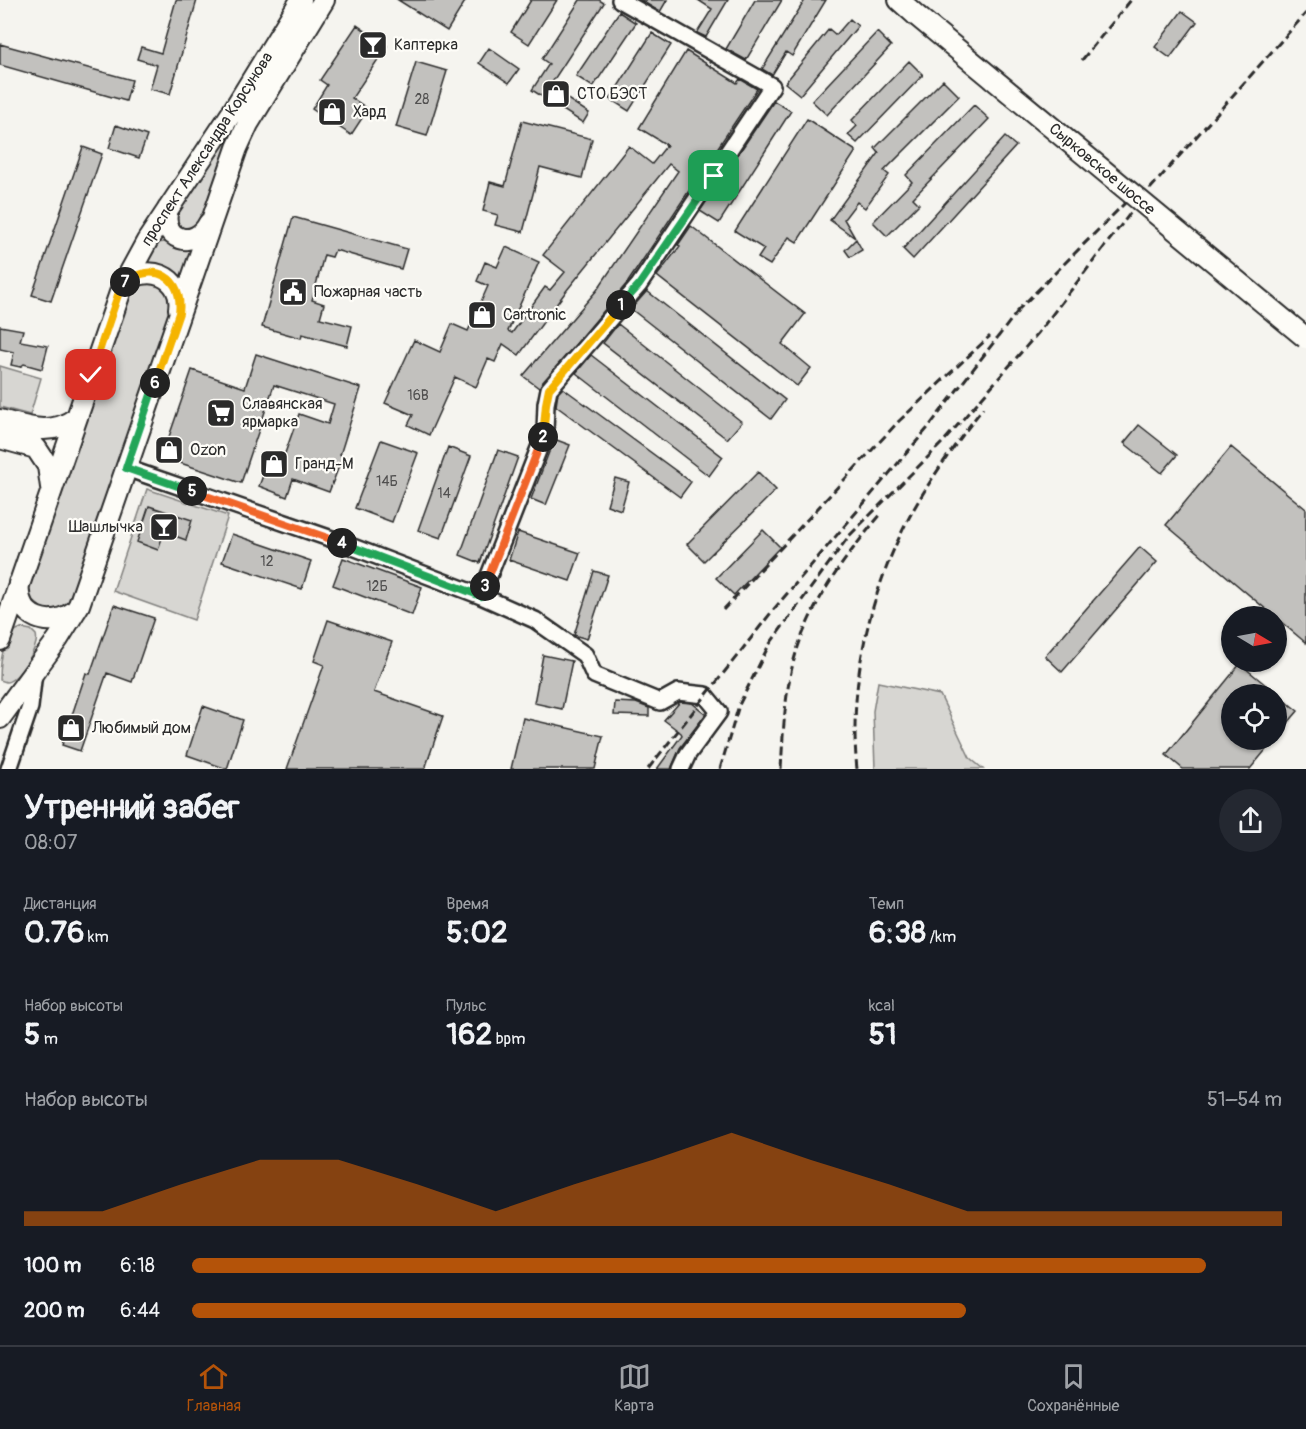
<!DOCTYPE html>
<html lang="ru">
<meta charset="utf-8">
<style>
:root{--surface:#171b24;--page:#242831;--text:#f1f3f6;--muted:#9ea1a6;--line:#363941;--accent:#b45309}
body{margin:0;font-family:Pangolin,sans-serif;background:var(--page);color:var(--text);height:100vh;display:flex;flex-direction:column;font-size:22px;white-space:nowrap}
*{box-sizing:border-box;margin:0}
p{font-size:20px;color:var(--muted)}
.icon{flex:none;width:33px;height:33px;fill:none;stroke:currentColor;stroke-width:2;stroke-linecap:round;stroke-linejoin:round}
.map{position:relative;height:769px;overflow:hidden}
.sheet{display:flex;flex-direction:column;background:var(--surface);flex:1}
.sheet>*{flex:none}
.needle{width:39px;rotate:100deg}
.fabs{position:absolute;left:1221px;top:606px;display:grid;gap:12px}
.fabs a{display:grid;place-items:center;width:66px;height:66px;border-radius:50%;background:var(--surface);box-shadow:0 2px 4px #0004;font-size:30px}
.pin{position:absolute;display:grid;place-items:center;width:51px;height:51px;color:#fff;margin:-26px;border-radius:12px;box-shadow:0 3px 9px #0006}
.km{position:absolute;width:30px;height:30px;margin:-15px;border-radius:50%;background:#222;color:#fff;font-size:16px;line-height:30px;text-align:center}
.round{display:grid;place-items:center;flex:none;width:63px;height:63px;border-radius:32px;background:var(--page)}
.summary{display:flex;align-items:center;justify-content:space-between;height:102px;padding:0 24px}
h1{font-size:33px;font-weight:700;line-height:45px}
.metrics{display:grid;grid-template-columns:repeat(3,1fr);gap:9px;height:102px;padding:6px 24px}
.metrics div{display:grid;align-content:center}
.metrics b{font-size:30px;font-weight:700}
.metrics small{font-size:16px;font-weight:400}
.metrics p{font-size:16px}
.chart{height:168px;padding:12px 24px}
.chart p{display:flex;justify-content:space-between}
.chart svg{width:100%;height:108px;margin-top:6px;fill:var(--accent);opacity:.7}
ul{padding:0 24px;list-style:none;font-size:20px}
li{display:grid;grid-template-columns:96px 72px 1fr;align-items:center;height:45px}
li i{height:15px;border-radius:8px;background:var(--accent)}
.menu{display:flex;justify-content:space-around;align-items:center;height:84px;border-top:2px solid var(--line);background:var(--surface);font-size:16px;color:var(--muted)}
.menu a{display:grid;justify-items:center;gap:3px}
.menu .on{color:var(--accent)}
.map>svg:first-child{display:block}
.green{fill:#d7d6d2;stroke:#81807e;stroke-width:1.5}
.building{fill:#c2c1be;stroke:#2b2b2b;stroke-width:1.5}
.lines{fill:none;stroke-linecap:round;stroke-linejoin:round}
.minor-casing{stroke:#2b2b2b;stroke-width:20}
.major-casing{stroke:#2b2b2b;stroke-width:24}
.minor{stroke:#fdfcf7;stroke-width:15}
.major{stroke:#fdfcf7;stroke-width:20}
.rail{stroke:#2b2b2b;stroke-width:3;stroke-dasharray:9 4.5;stroke-linecap:butt}
.major-bridge-casing{stroke:#2b2b2b;stroke-width:24;stroke-linecap:butt}
.major-bridge{stroke:#fdfcf7;stroke-width:20}
.split-1-casing{stroke:#fff;stroke-width:12}
.split-2-casing{stroke:#fff;stroke-width:12}
.split-3-casing{stroke:#fff;stroke-width:12}
.split-4-casing{stroke:#fff;stroke-width:12}
.split-5-casing{stroke:#fff;stroke-width:12}
.split-6-casing{stroke:#fff;stroke-width:12}
.split-7-casing{stroke:#fff;stroke-width:12}
.split-8-casing{stroke:#fff;stroke-width:12}
.split-1{stroke:#22a559;stroke-width:8}
.split-2{stroke:#f5b400;stroke-width:8}
.split-3{stroke:#f0652b;stroke-width:8}
.split-4{stroke:#22a559;stroke-width:8}
.split-5{stroke:#f0652b;stroke-width:8}
.split-6{stroke:#22a559;stroke-width:8}
.split-7{stroke:#f5b400;stroke-width:8}
.split-8{stroke:#f5b400;stroke-width:8}
.labels{text-anchor:middle;dominant-baseline:central;stroke-width:4.5;stroke-linejoin:round;paint-order:stroke}
.number-label{font-size:14px;fill:#515050}
.poi-label{font-size:16px;fill:#2b2b2b;stroke:#fdfcf7;text-anchor:start}
.street-label{font-size:16px;fill:#2b2b2b;stroke:#fdfcf7}
</style>
<div class="map">
<svg width="1306" height="769" viewBox="0 0 1306 769">
<rect width="100%" height="100%" fill="#f5f4ef"/>
<filter id="ink" filterUnits="userSpaceOnUse"><feTurbulence type="fractalNoise" baseFrequency=".0167" numOctaves="2"/><feDisplacementMap in="SourceGraphic" scale="12" xChannelSelector="R" yChannelSelector="G"/><feConvolveMatrix kernelMatrix="1 2 1 2 8 2 1 2 1" color-interpolation-filters="sRGB"/></filter>
<g filter="url(#ink)">
<path class="green" d="M 307,0 L 318,0 L 226,152 L 201,225 L 197,230 L 176,229 L 174,212 Z
M 165,242 L 192,251 L 182,281 C 173,266 162,263 145,263 L 157,243 Z
M 156,283 L 168,294 L 170,310 L 73,596 L 61,609 L 44,610 L 30,598 L 29,581 L 128,296 L 139,284 Z
M 0,366 L 41,378 L 30,415 L 0,407 Z
M 147,489 L 228,516 L 194,620 L 113,591 Z
M 21,628 L 31,630 L 36,635 C 40,647 18,681 6,682 L 0,680 C 0,663 2,634 21,628 Z
M 878,682 L 940,695 L 970,758 L 983,769 L 875,769 L 873,711 Z"/>
<path class="building" d="M 176,0 L 197,0 L 170,94 L 150,89 L 157,65 L 137,59 L 141,47 L 161,53 Z
M 398,0 L 466,0 L 447,31 Z
M 531,0 L 557,0 L 529,44 L 511,32 Z
M 580,0 L 599,0 L 604,3 L 549,87 L 589,113 L 583,123 L 532,90 L 549,64 L 542,59 Z
M 640,0 L 667,0 L 660,12 Z
M 698,0 L 728,0 L 706,37 L 697,33 L 712,9 Z
M 755,0 L 782,0 L 746,60 L 726,49 Z
M 805,0 L 826,0 L 792,56 L 786,52 L 772,75 L 762,69 Z
M 1182,11 L 1197,22 L 1170,58 L 1155,47 Z
M 619,12 L 636,23 L 593,87 L 576,76 Z
M 850,19 L 858,26 L 800,95 L 785,83 L 829,29 L 836,35 Z
M 357,25 L 387,46 L 352,98 L 368,109 L 351,135 L 312,109 L 327,85 L 320,80 Z
M 877,32 L 891,46 L 827,115 L 812,101 Z
M 652,33 L 671,45 L 629,111 L 610,99 Z
M 0,44 L 132,80 L 126,101 L 0,65 Z
M 489,48 L 519,69 L 509,83 L 479,63 Z
M 686,51 L 737,83 L 740,79 L 757,89 L 628,282 L 539,388 L 523,376 L 597,290 L 678,171 L 669,164 L 567,290 L 519,355 L 503,344 L 495,362 L 488,359 L 476,387 L 455,377 L 429,435 L 408,425 L 413,415 L 385,403 L 414,340 L 440,352 L 452,324 L 468,331 L 488,286 L 477,281 L 485,262 L 497,267 L 506,247 L 539,262 L 508,331 L 512,333 L 545,287 L 550,290 L 565,272 L 543,255 L 629,146 L 652,164 L 667,145 L 639,128 Z
M 909,61 L 923,75 L 857,143 L 848,135 L 857,126 L 852,120 Z
M 416,62 L 447,71 L 427,136 L 396,127 Z
M 943,80 L 959,96 L 884,171 L 889,175 L 865,208 L 857,202 L 844,219 L 855,238 L 830,220 L 879,153 L 875,148 Z
M 774,101 L 791,111 L 719,223 L 700,211 Z
M 974,105 L 989,119 L 913,198 L 919,204 L 887,236 L 873,222 L 912,182 L 906,175 Z
M 807,119 L 856,151 L 797,242 L 789,237 L 770,265 L 758,258 L 764,249 L 735,231 Z
M 522,121 L 592,139 L 582,178 L 540,167 L 523,232 L 495,225 L 498,215 L 483,211 L 490,182 L 505,186 Z
M 116,125 L 147,136 L 139,158 L 109,148 Z
M 1005,137 L 1016,146 L 913,259 L 903,249 Z
M 83,147 L 102,154 L 51,301 L 32,295 Z
M 293,217 L 407,249 L 401,269 L 335,250 L 332,257 L 324,255 L 312,300 L 324,304 L 320,318 L 352,326 L 347,346 L 302,334 L 301,338 L 262,327 Z
M 691,226 L 805,314 L 782,344 L 811,368 L 797,386 L 657,276 L 680,246 L 678,245 Z
M 856,239 L 862,250 L 850,257 L 845,250 Z
M 647,291 L 785,400 L 771,419 L 631,309 Z
M 618,324 L 742,422 L 727,439 L 603,343 Z
M 0,326 L 23,330 L 20,341 L 48,346 L 42,369 L 24,364 L 20,367 L 11,365 L 14,352 L 0,349 Z
M 256,354 L 361,388 L 340,455 L 343,456 L 329,492 L 293,479 L 287,497 L 259,486 L 272,452 L 284,456 L 299,414 L 328,424 L 334,404 L 274,385 L 241,483 L 162,457 L 192,370 L 245,388 Z
M 591,355 L 723,457 L 709,476 L 576,373 Z
M 563,388 L 691,482 L 680,497 L 556,406 L 558,393 Z
M 1139,425 L 1177,455 L 1162,473 L 1124,443 Z
M 554,439 L 570,445 L 546,505 L 531,499 Z
M 381,440 L 418,453 L 392,522 L 355,508 Z
M 448,447 L 471,456 L 441,538 L 418,530 Z
M 1231,447 L 1306,509 L 1306,643 L 1166,525 Z
M 498,450 L 518,457 L 480,563 L 460,555 Z
M 758,472 L 776,490 L 704,561 L 687,544 Z
M 615,478 L 629,482 L 621,510 L 607,505 Z
M 149,506 L 192,520 L 186,540 L 164,532 L 158,550 L 137,542 Z
M 763,530 L 780,547 L 734,595 L 716,578 Z
M 518,532 L 580,553 L 570,581 L 509,560 Z
M 232,534 L 311,561 L 302,589 L 222,562 Z
M 1140,547 L 1157,562 L 1062,672 L 1045,656 Z
M 343,558 L 422,587 L 412,615 L 333,585 Z
M 594,571 L 608,575 L 587,639 L 574,635 Z
M 114,605 L 154,618 L 132,682 L 107,673 L 80,751 L 62,745 L 86,673 L 90,674 Z
M 328,620 L 392,642 L 374,692 L 443,716 L 425,769 L 287,769 L 324,665 L 314,661 Z
M 543,655 L 572,661 L 562,709 L 534,703 Z
M 1240,664 L 1298,711 L 1276,737 L 1276,694 L 1232,694 L 1232,740 L 1274,740 L 1250,769 L 1183,769 L 1166,755 Z
M 615,702 L 636,703 L 649,708 L 649,716 L 614,715 Z
M 680,702 L 692,703 L 706,714 L 680,748 L 671,769 L 657,769 L 682,735 L 681,733 L 664,720 Z
M 203,706 L 243,720 L 227,769 L 187,755 Z
M 523,718 L 603,736 L 595,769 L 511,769 Z"/>
<g class="lines">
<g class="minor-casing">
<path id="minor" d="M 126,468 L 332,539 L 481,596 L 535,620 L 585,655 L 594,675 L 660,702 L 678,692 L 705,695 L 719,712 L 688,754 L 681,769
M 481,596 L 545,433 L 546,404 L 549,389 L 639,285 L 772,86 L 620,0
M 9,769 L 30,707 L 34,672"/>
</g>
<g class="major-casing">
<path id="major" d="M 899,0 L 917,16
M 168,209 C 159,240 195,251 209,223
M 123,285 C 145,261 184,276 179,309
M 0,420 C 27,427 51,437 76,418
M 0,438 L 36,448 L 48,466 L 51,487
M 19,583 C 15,618 51,631 76,610
M 0,640 L 122,287 L 147,241 L 231,114 L 301,0
M 0,718 L 58,639 L 79,605 L 237,148 L 248,124 L 324,0"/>
</g>
<use href="#minor" class="minor"/>
<use href="#major" class="major"/>
<path class="rail" d="M 1082,60 L 1131,0
M 1016,312 L 1135,193
M 723,610 L 899,421 L 990,336
M 648,769 L 774,609 L 927,429 L 1021,307
M 720,769 L 739,705 L 769,645 L 849,536 L 943,442 L 1038,333 L 1142,198 L 1306,13
M 781,769 C 783,738 784,707 790,677 C 802,614 842,560 882,513
M 857,769 C 848,683 870,590 911,514 C 932,476 957,442 983,408"/>
<g class="major-bridge-casing">
<path id="major-bridge" d="M 917,16 L 1306,338"/>
</g>
<use href="#major-bridge" class="major-bridge"/>
</g>
</g>
<g class="lines" filter="url(#ink)">
<g class="split-1-casing">
<path id="split-1" d="M 621,305 L 639,285 L 714,176"/>
</g>
<g class="split-2-casing">
<path id="split-2" d="M 543,437 L 546,404 L 549,389 L 621,305"/>
</g>
<g class="split-3-casing">
<path id="split-3" d="M 485,586 L 543,437"/>
</g>
<g class="split-4-casing">
<path id="split-4" d="M 342,543 L 481,596 L 485,586"/>
</g>
<g class="split-5-casing">
<path id="split-5" d="M 192,491 L 342,543"/>
</g>
<g class="split-6-casing">
<path id="split-6" d="M 155,383 L 126,468 L 192,491"/>
</g>
<g class="split-7-casing">
<path id="split-7" d="M 125,282 C 154,261 184,277 179,313 L 155,383"/>
</g>
<g class="split-8-casing">
<path id="split-8" d="M 91,375 L 119,292 L 125,282"/>
</g>
<use href="#split-1" class="split-1"/>
<use href="#split-2" class="split-2"/>
<use href="#split-3" class="split-3"/>
<use href="#split-4" class="split-4"/>
<use href="#split-5" class="split-5"/>
<use href="#split-6" class="split-6"/>
<use href="#split-7" class="split-7"/>
<use href="#split-8" class="split-8"/>
</g>
<defs>
<g id="bar-square" transform="scale(1.5)"><rect x="-9" y="-9" width="18" height="18" rx="4" fill="#2b2b2b" stroke="#fdfcf7"/><path d="M-6-5H6L.8 .8V4.5H3.5V6h-7V4.5H-.8V.8Z" fill="#fff"/></g>
<g id="shop-square" transform="scale(1.5)"><rect x="-9" y="-9" width="18" height="18" rx="4" fill="#2b2b2b" stroke="#fdfcf7"/><path d="M-5-2.5h2.3a2.7 3.5 0 0 1 5.4 0H5L5.5 6h-11ZM-1.5-2.5h3a1.5 2.3 0 0 0-3 0Z" fill="#fff"/></g>
<g id="civic-square" transform="scale(1.5)"><rect x="-9" y="-9" width="18" height="18" rx="4" fill="#2b2b2b" stroke="#fdfcf7"/><path d="M-.6-6.5H3V-4.5H.6V-3L4-1V1h2V6H-6V1h2V-1L-.6-3ZM-1.2 2.5V6h2.4V2.5Z" fill="#fff"/></g>
<g id="supermarket-square" transform="scale(1.5)"><rect x="-9" y="-9" width="18" height="18" rx="4" fill="#2b2b2b" stroke="#fdfcf7"/><path d="M-6-5.5h2.5l.6 2H6L4.5 2H-2.5L-4.4-4H-6ZM-1.5 3.2a1.3 1.3 0 1 0 .1 0ZM3 3.2a1.3 1.3 0 1 0 .1 0Z" fill="#fff"/></g>
</defs>
<g fill-rule="evenodd">
<use href="#bar-square" x="373" y="45"/>
<use href="#shop-square" x="556" y="94"/>
<use href="#shop-square" x="332" y="112"/>
<use href="#civic-square" x="293" y="292"/>
<use href="#shop-square" x="482" y="315"/>
<use href="#supermarket-square" x="221" y="413"/>
<use href="#shop-square" x="169" y="450"/>
<use href="#shop-square" x="274" y="464"/>
<use href="#bar-square" x="164" y="527"/>
<use href="#shop-square" x="71" y="728"/>
</g>
<g class="labels">
<g class="number-label">
<text x="422" y="99">28</text>
<text x="418" y="395">16В</text>
<text x="387" y="481">14Б</text>
<text x="444" y="493">14</text>
<text x="267" y="561">12</text>
<text x="377" y="586">12Б</text>
</g>
<g class="poi-label">
<text x="394" y="45">Каптерка</text>
<text x="577" y="94">СТО БЭСТ</text>
<text x="353" y="112">Хард</text>
<text x="314" y="292">Пожарная часть</text>
<text x="503" y="315">Cartronic</text>
<text x="242" y="404">Славянская<tspan x="242" dy="18">ярмарка</tspan></text>
<text x="190" y="450">Ozon</text>
<text x="295" y="464">Гранд-М</text>
<text x="143" y="527" text-anchor="end">Шашлычка</text>
<text x="92" y="728">Любимый дом</text>
</g>
<g class="street-label">
<text transform="translate(207 149) rotate(-57)">проспект Александра Корсунова</text>
<text transform="translate(1102 169) rotate(40)">Сырковское шоссе</text>
</g>
</g>
</svg>
<div class="fabs">
<a><svg class="needle" viewBox="-14 -14 28 28"><path d="M0-13l5 13h-10z" fill="#e53935"/><path d="M0 13l5-13h-10z" fill="#9ea1a6"/></svg></a>
<a><svg class="icon" aria-label="locate" viewBox="0 0 24 24"><circle cx="12" cy="12" r="6"/><path d="M12 2v4M12 18v4M2 12h4M18 12h4"/></svg></a>
</div>
<div class="pin" style="left:714px;top:176px;background:#1e9e55"><svg class="icon" aria-label="arrive" viewBox="0 0 24 24"><path d="M6 21V4h12l-3 4 3 4H6"/></svg></div>
<div class="pin" style="left:91px;top:375px;background:#d93025"><svg class="icon" aria-label="check" viewBox="0 0 24 24"><path d="M5 12l5 5 9-10"/></svg></div>
<b class="km" style="left:621px;top:305px">1</b>
<b class="km" style="left:543px;top:437px">2</b>
<b class="km" style="left:485px;top:586px">3</b>
<b class="km" style="left:342px;top:543px">4</b>
<b class="km" style="left:192px;top:491px">5</b>
<b class="km" style="left:155px;top:383px">6</b>
<b class="km" style="left:125px;top:282px">7</b>
</div>
<section class="sheet">
<div class="summary"><div><h1>Утренний забег</h1><p>08:07</p></div><a class="round"><svg class="icon" aria-label="share" viewBox="0 0 24 24"><path d="M12 15V3M7 8l5-5 5 5M5 13v7h14v-7"/></svg></a></div>
<div class="metrics">
<div><p>Дистанция</p><b>0.76<small> km</small></b></div>
<div><p>Время</p><b>5:02</b></div>
<div><p>Темп</p><b>6:38<small> /km</small></b></div>
</div>
<div class="metrics">
<div><p>Набор высоты</p><b>5<small> m</small></b></div>
<div><p>Пульс</p><b>162<small> bpm</small></b></div>
<div><p>kcal</p><b>51</b></div>
</div>
<div class="chart"><p><span>Набор высоты</span>51–54 m</p>
<svg viewBox="0 0 160 44" preserveAspectRatio="none"><path d="M0 44V38L10 38L20 27L30 17L40 17L50 27L60 38L70 27L80 17L90 6L100 17L110 27L120 38L130 38L140 38L150 38L160 38V44z"/></svg>
</div>
<ul>
<li><b>100 m</b>6:18<i style="width:93%"></i></li>
<li><b>200 m</b>6:44<i style="width:71%"></i></li>
</ul>
</section>
<nav class="menu">
<a class="on"><svg class="icon" aria-label="home" viewBox="0 0 24 24"><path d="M3 11l9-7 9 7M6 9v11h12V9"/></svg>Главная</a>
<a><svg class="icon" aria-label="map" viewBox="0 0 24 24"><path d="M3 6l6-2 6 2 6-2v14l-6 2-6-2-6 2zM9 4v14M15 6v14"/></svg>Карта</a>
<a><svg class="icon" aria-label="saved" viewBox="0 0 24 24"><path d="M7 4h10v16l-5-4-5 4z"/></svg>Сохранённые</a>
</nav>
